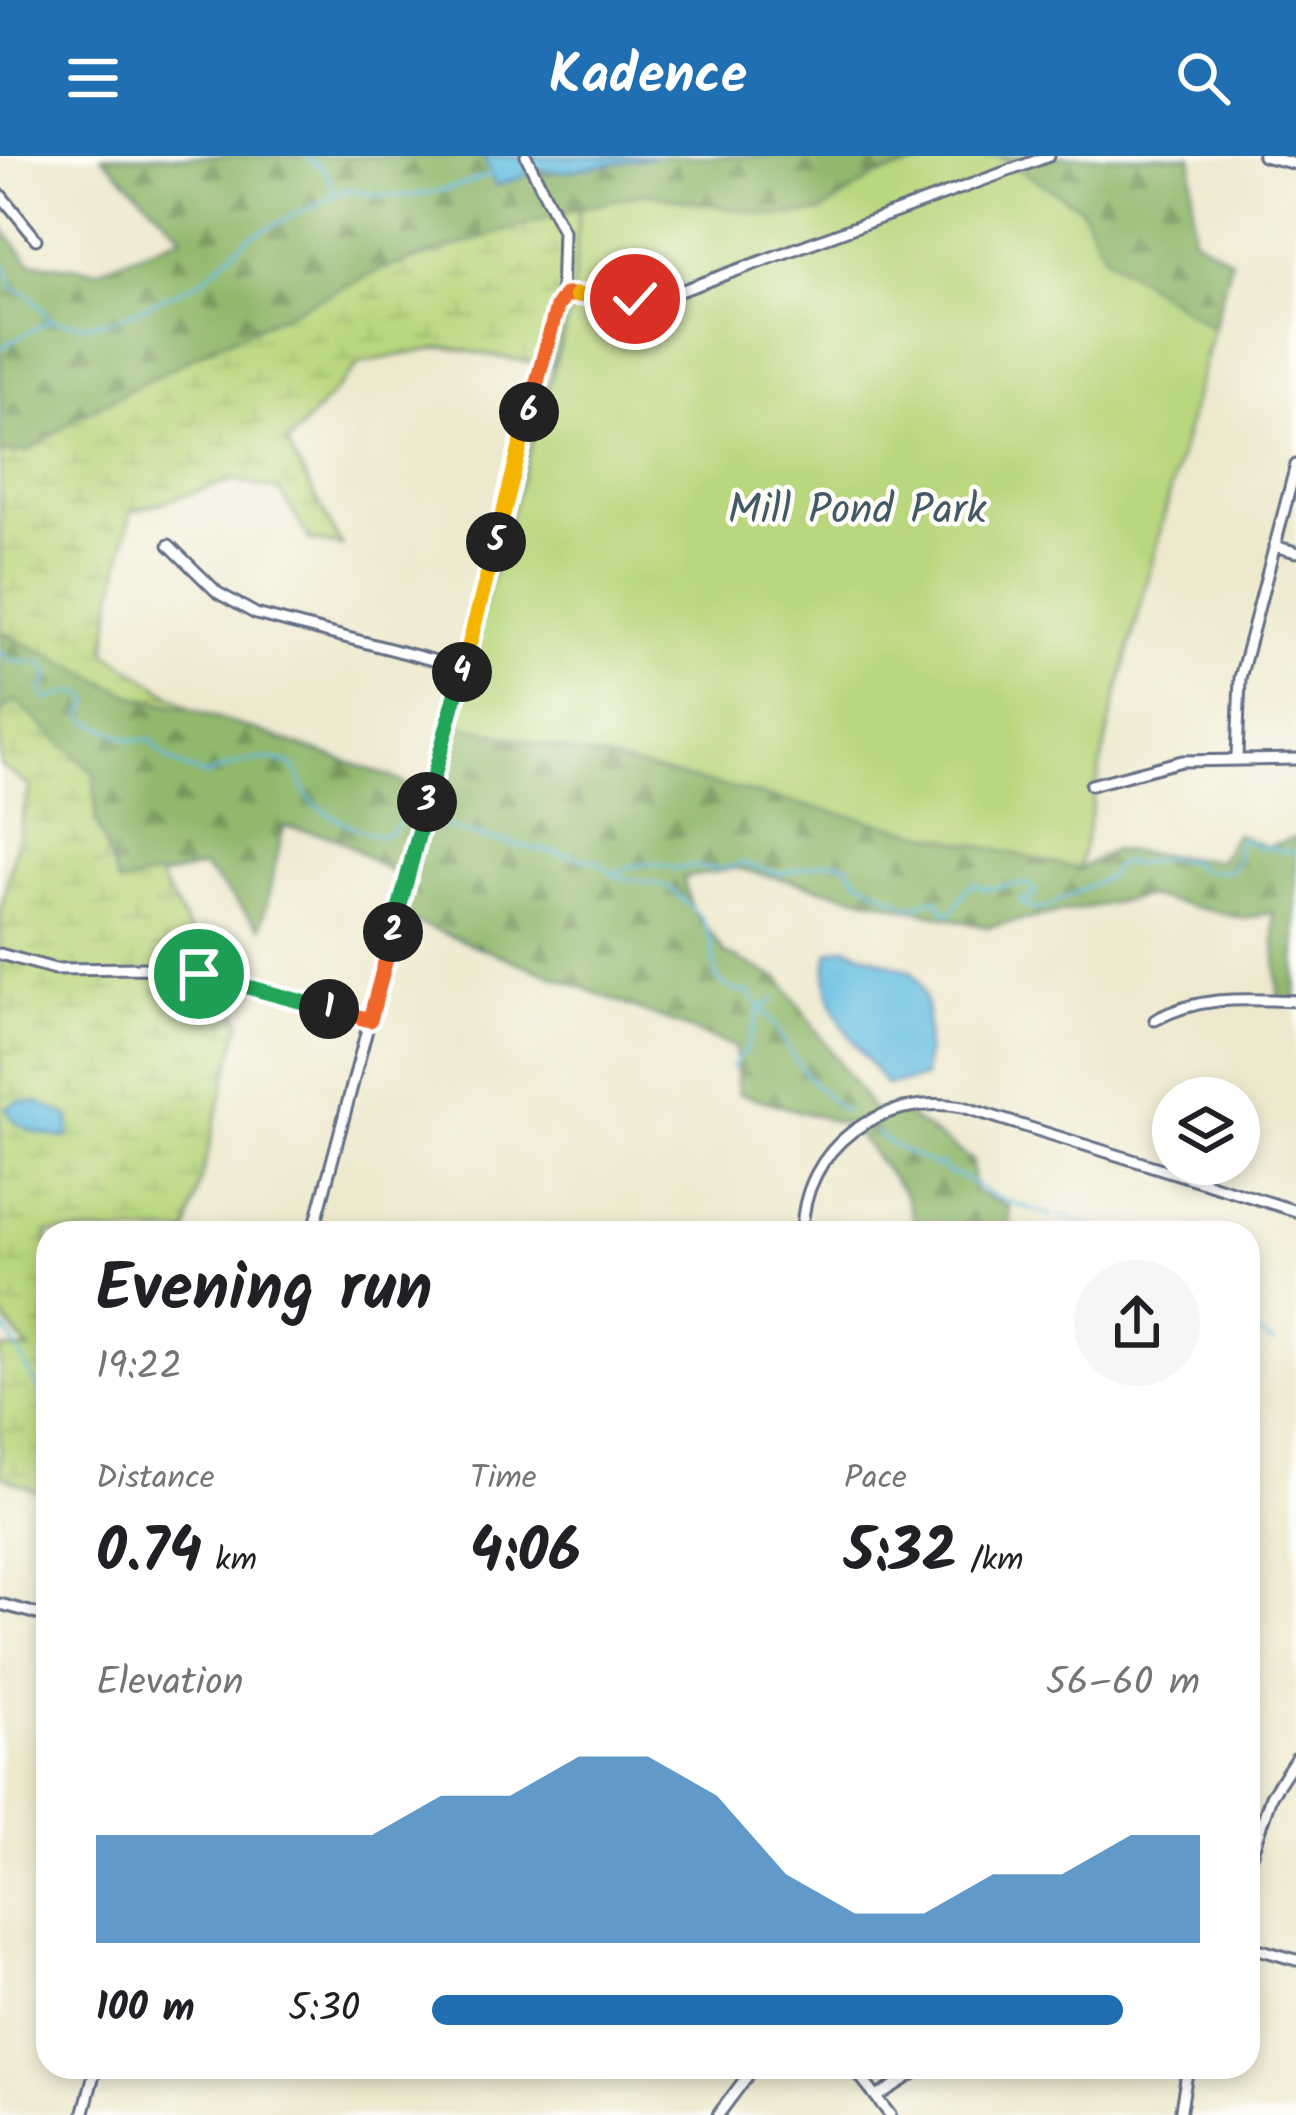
<!DOCTYPE html>
<meta charset="utf-8">
<style>
:root{--surface:#fff;--page:#f6f6f6;--text:#202124;--muted:#757577;--accent:#1f6fb2}
body{margin:0;font-family:Kalam,sans-serif;background:var(--page);color:var(--text);height:100vh;display:flex;flex-direction:column;font-size:45px;white-space:nowrap}
*{box-sizing:border-box;margin:0}
p{font-size:39px;color:var(--muted)}
.icon{flex:none;width:66px;height:66px;fill:none;stroke:currentColor;stroke-width:2;stroke-linecap:round;stroke-linejoin:round}
.map{position:relative;flex:1;overflow:hidden}
.sheet{position:absolute;left:36px;top:1065px;width:1224px;height:858px;display:flex;flex-direction:column;background:var(--surface);border-radius:36px;box-shadow:0 6px 18px #0003}
.sheet>*{flex:none}
.fabs{position:absolute;left:1152px;top:921px;display:grid;gap:24px}
.fabs a{display:grid;place-items:center;width:108px;height:108px;border-radius:50%;background:var(--surface);box-shadow:0 6px 18px #0003;font-size:60px}
.pin{position:absolute;display:grid;place-items:center;width:102px;height:102px;color:#fff;margin:-51px;border:6px solid #fff;border-radius:50%;box-shadow:0 3px 12px #0007}
.km{position:absolute;width:60px;height:60px;margin:-30px;border-radius:50%;background:#222;color:#fff;font-size:33px;line-height:60px;text-align:center}
.round{display:grid;place-items:center;flex:none;width:126px;height:126px;border-radius:63px;background:var(--page)}
.summary{display:flex;align-items:center;justify-content:space-between;height:204px;padding:0 60px}
h1{font-size:66px;font-weight:700;line-height:90px}
.stats{display:grid;grid-template-columns:repeat(3,1fr);gap:18px;height:204px;padding:12px 60px}
.stats div{display:grid;align-content:center}
.stats b{font-size:60px;font-weight:700}
.stats small{font-size:33px;font-weight:400}
.stats p{font-size:33px}
.chart{height:336px;padding:24px 60px}
.chart p{display:flex;justify-content:space-between}
.chart svg{width:100%;height:216px;margin-top:12px;fill:var(--accent);opacity:.7}
ul{padding:0 60px;list-style:none;font-size:39px}
li{display:grid;grid-template-columns:192px 144px 1fr;align-items:center;height:90px}
li i{height:30px;border-radius:15px;background:var(--accent)}
header{display:flex;justify-content:space-between;align-items:center;height:156px;padding:0 60px;background:var(--accent);color:#fff;font-size:54px;font-weight:700}
.map>svg:first-child{display:block}
.forest{fill:url(#forest-firs);stroke:#567466;stroke-width:3}
.wetland{fill:url(#wetland-marsh);stroke:#6a836e;stroke-width:3}
.park{fill:#b9d77e;stroke:#6a836e;stroke-width:3}
.water{fill:#63bde1;stroke:#3f76a0;stroke-width:3}
.lines{fill:none;stroke-linecap:round;stroke-linejoin:round}
.stream{stroke:#63bde1;stroke-width:3}
.minor-casing{stroke:#657085;stroke-width:15}
.minor{stroke:#fff;stroke-width:9}
.split-1-casing{stroke:#fff;stroke-width:24}
.split-2-casing{stroke:#fff;stroke-width:24}
.split-3-casing{stroke:#fff;stroke-width:24}
.split-4-casing{stroke:#fff;stroke-width:24}
.split-5-casing{stroke:#fff;stroke-width:24}
.split-6-casing{stroke:#fff;stroke-width:24}
.split-7-casing{stroke:#fff;stroke-width:24}
.split-8-casing{stroke:#fff;stroke-width:24}
.split-1{stroke:#22a559;stroke-width:15}
.split-2{stroke:#f0652b;stroke-width:15}
.split-3{stroke:#22a559;stroke-width:15}
.split-4{stroke:#22a559;stroke-width:15}
.split-5{stroke:#f5b400;stroke-width:15}
.split-6{stroke:#f5b400;stroke-width:15}
.split-7{stroke:#f0652b;stroke-width:15}
.split-8{stroke:#f5b400;stroke-width:15}
.labels{text-anchor:middle;dominant-baseline:central;stroke-width:9;stroke-linejoin:round;paint-order:stroke}
.park-label{font-size:42px;fill:#425966;stroke:#fdfcf7}
</style>
<header><svg class="icon" aria-label="menu" viewBox="0 0 24 24"><path d="M4 6h16M4 12h16M4 18h16"/></svg>Kadence<svg class="icon" aria-label="search" viewBox="0 0 24 24"><circle cx="10" cy="10" r="6"/><path d="M15 15l6 6"/></svg></header>
<div class="map">
<svg width="1296" height="1959" viewBox="0 0 1296 1959">
<defs>
<pattern id="forest-firs" width="22" height="20" patternUnits="userSpaceOnUse" patternTransform="scale(3)"><rect width="22" height="20" fill="#92b86d"/><path d="M5 1l3.5 6h-7zM16 11l3.5 6h-7z" fill="#76965d"/></pattern>
<pattern id="wetland-marsh" width="20" height="14" patternUnits="userSpaceOnUse" patternTransform="scale(3)"><rect width="20" height="14" fill="#b9d77e"/><path d="M1 5h8M5 5V1M11 12h8M15 12V8" fill="none" stroke="#9eb96f"/></pattern>
</defs>
<rect width="100%" height="100%" fill="#fdfcf7"/>
<filter id="ink" filterUnits="userSpaceOnUse"><feTurbulence type="fractalNoise" baseFrequency=".00833" numOctaves="2"/><feDisplacementMap in="SourceGraphic" scale="24" xChannelSelector="R" yChannelSelector="G"/><feConvolveMatrix kernelMatrix="1 2 1 2 8 2 1 2 1" color-interpolation-filters="sRGB"/></filter>
<filter id="wash" filterUnits="userSpaceOnUse"><feTurbulence type="fractalNoise" baseFrequency=".004" numOctaves="4" result="noise"/><feDisplacementMap in="SourceGraphic" scale="48" xChannelSelector="R" yChannelSelector="G"/><feGaussianBlur stdDeviation="2.7" result="paint"/><feColorMatrix in="noise" values="0 0 0 0 0 0 0 0 0 0 0 0 0 0 0 0 0 1.4 0 .05"/><feComposite in="paint" operator="in"/></filter>
<g filter="url(#wash)">
<rect width="100%" height="100%" fill="#eee9ce"/>
<path class="forest" d="M 102,0 L 946,0 L 874,21 L 820,57 L 772,60 L 644,37 L 579,52 L 381,114 L 209,193 L 78,261 L 29,295 L 0,297 L 0,69 L 30,106 L 97,114 L 183,80 Z
M 998,0 L 1192,0 L 1193,81 L 1231,104 L 1110,566 L 1078,714 L 1113,694 L 1219,705 L 1236,678 L 1266,691 L 1296,681 L 1296,848 L 1279,848 L 1273,756 L 1246,763 L 1147,740 L 987,771 L 736,712 L 683,722 L 691,751 L 725,797 L 781,824 L 878,961 L 898,953 L 972,1004 L 974,1035 L 1009,1051 L 1009,1077 L 919,1077 L 905,1038 L 851,970 L 738,937 L 735,891 L 399,760 L 410,718 L 396,719 L 335,681 L 284,670 L 261,772 L 203,711 L 119,730 L 96,665 L 94,617 L 14,545 L 0,557 L 0,475 L 136,541 L 192,553 L 392,621 L 429,642 L 564,173 L 1097,123 L 1081,52 Z"/>
<path class="wetland" d="M 579,52 L 572,151 L 551,210 L 445,191 L 360,207 L 287,288 L 342,390 L 310,384 L 280,335 L 233,324 L 131,356 L 113,443 L 106,496 L 192,553 L 136,541 L 0,475 L 0,297 L 29,295 L 78,261 L 209,193 L 381,114 Z
M 15,544 L 94,617 L 96,665 L 119,729 L 158,719 L 241,865 L 187,1077 L 48,1077 L 48,1340 L 0,1319 L 0,1193 L 30,1194 L 0,1158 L 0,756 L 30,630 L 0,610 L 0,557 Z"/>
<path class="park" d="M 946,0 L 998,0 L 1081,52 L 1104,99 L 1213,172 L 1110,566 L 1079,713 L 449,567 L 572,151 L 579,52 L 644,37 L 772,60 L 820,57 L 874,21 Z"/>
<path class="water" d="M 483,0 L 657,0 L 562,16 L 542,14 L 496,30 Z
M 846,791 L 911,815 C 935,841 926,889 924,922 L 886,929 C 858,889 815,850 829,796 Z
M 19,945 L 37,946 L 70,961 L 69,979 L 64,982 C 42,978 15,975 6,952 Z"/>
<g class="lines">
<path class="stream" d="M 306,0 L 326,16 L 336,38
M 1,106 L 9,116 L 12,131 L 31,140 L 51,164
M 0,192 L 51,164 L 81,169 L 112,165 L 201,125 L 249,81 L 348,33 C 402,48 442,37 493,18
M 0,495 L 11,505 L 41,507 L 49,516 L 48,525 L 41,534 L 46,544 C 65,540 74,529 91,544 L 83,559 L 86,564 L 131,584 L 152,584 C 164,606 184,611 206,620 C 225,609 270,597 290,609 C 301,616 301,633 309,642 C 320,655 371,685 386,678 C 395,674 398,665 408,660 L 417,663
M 426,665 L 488,683 L 598,705 L 613,718 C 635,706 654,705 675,713 C 700,706 715,720 741,707 L 781,718 L 824,706 L 844,706 L 859,724 L 912,751 L 936,742 L 946,757 L 952,757 L 966,733 L 975,727 L 983,733 L 1028,727 L 1035,734 L 1034,741 L 1020,744 L 1031,753 L 1044,753 L 1109,720 L 1117,708 L 1125,706 L 1132,709 L 1165,702 L 1191,706 L 1201,715 L 1229,715 L 1238,705 L 1237,687 L 1244,682 L 1255,690 L 1296,696
M 617,720 L 669,731 L 702,762 L 711,785 L 717,823 L 733,834 L 750,837 C 758,850 773,862 779,876 C 793,906 819,937 846,956
M 731,912 L 746,893 L 761,851 L 775,844
M 876,976 C 893,994 917,999 937,1011 L 943,1009 L 946,1017 C 967,1018 976,1033 996,1041 C 1014,1048 1032,1054 1052,1059
M 1059,1061 L 1067,1059 L 1101,1077
M 0,1169 C 22,1188 26,1224 48,1242
M 1248,1172 L 1273,1187"/>
</g>
</g>
<g filter="url(#ink)">
<g class="lines">
<g class="minor-casing">
<path id="minor" d="M 1263,0 L 1296,8
M 0,38 L 36,83
M 561,143 L 569,138 L 624,143 L 683,134 L 1049,0
M 169,389 L 218,437 L 256,458 L 463,512
M 1274,390 L 1296,396
M 1237,601 L 1240,522 L 1296,309
M 1091,629 L 1182,605 L 1296,603
M 0,798 L 55,813 L 142,812 L 199,818 L 370,864
M 1155,864 C 1201,839 1246,843 1296,845
M 313,1077 L 561,143 L 563,75 L 526,0
M 802,1077 C 803,990 881,936 963,951 L 1296,1055
M 0,1448 L 48,1461
M 1248,1708 L 1271,1640 L 1296,1602
M 1248,1790 L 1296,1804
M 853,1911 L 890,1959
M 878,1940 L 924,1911
M 83,1959 L 96,1911
M 718,1959 L 754,1911
M 1180,1959 L 1188,1911"/>
</g>
<use href="#minor" class="minor"/>
</g>
</g>
<g class="lines" filter="url(#ink)">
<g class="split-1-casing">
<path id="split-1" d="M 199,818 L 329,853"/>
</g>
<g class="split-2-casing">
<path id="split-2" d="M 329,853 L 370,864 L 393,776"/>
</g>
<g class="split-3-casing">
<path id="split-3" d="M 393,776 L 427,646"/>
</g>
<g class="split-4-casing">
<path id="split-4" d="M 427,646 L 462,516"/>
</g>
<g class="split-5-casing">
<path id="split-5" d="M 462,516 L 496,386"/>
</g>
<g class="split-6-casing">
<path id="split-6" d="M 496,386 L 529,256"/>
</g>
<g class="split-7-casing">
<path id="split-7" d="M 529,256 L 557,151 L 565,139 L 576,139"/>
</g>
<g class="split-8-casing">
<path id="split-8" d="M 576,139 L 635,143"/>
</g>
<use href="#split-1" class="split-1"/>
<use href="#split-2" class="split-2"/>
<use href="#split-3" class="split-3"/>
<use href="#split-4" class="split-4"/>
<use href="#split-5" class="split-5"/>
<use href="#split-6" class="split-6"/>
<use href="#split-7" class="split-7"/>
<use href="#split-8" class="split-8"/>
</g>
<g class="labels">
<g class="park-label">
<text x="857" y="355">Mill Pond Park</text>
</g>
</g>
</svg>
<div class="fabs">
<a><svg class="icon" aria-label="layers" viewBox="0 0 24 24"><path d="M12 4l9 5-9 5-9-5zM3 14l9 5 9-5"/></svg></a>
</div>
<div class="pin" style="left:199px;top:818px;background:#1e9e55"><svg class="icon" aria-label="arrive" viewBox="0 0 24 24"><path d="M6 21V4h12l-3 4 3 4H6"/></svg></div>
<div class="pin" style="left:635px;top:143px;background:#d93025"><svg class="icon" aria-label="check" viewBox="0 0 24 24"><path d="M5 12l5 5 9-10"/></svg></div>
<b class="km" style="left:329px;top:853px">1</b>
<b class="km" style="left:393px;top:776px">2</b>
<b class="km" style="left:427px;top:646px">3</b>
<b class="km" style="left:462px;top:516px">4</b>
<b class="km" style="left:496px;top:386px">5</b>
<b class="km" style="left:529px;top:256px">6</b>
<section class="sheet">
<div class="summary"><div><h1>Evening run</h1><p>19:22</p></div><a class="round"><svg class="icon" aria-label="share" viewBox="0 0 24 24"><path d="M12 15V3M7 8l5-5 5 5M5 13v7h14v-7"/></svg></a></div>
<div class="stats">
<div><p>Distance</p><b>0.74<small> km</small></b></div>
<div><p>Time</p><b>4:06</b></div>
<div><p>Pace</p><b>5:32<small> /km</small></b></div>
</div>
<div class="chart"><p><span>Elevation</span>56–60 m</p>
<svg viewBox="0 0 160 44" preserveAspectRatio="none"><path d="M0 44V22L10 22L20 22L30 22L40 22L50 14L60 14L70 6L80 6L90 14L100 30L110 38L120 38L130 30L140 30L150 22L160 22V44z"/></svg>
</div>
<ul>
<li><b>100 m</b>5:30<i style="width:90%"></i></li>
</ul>
</section>
</div>
